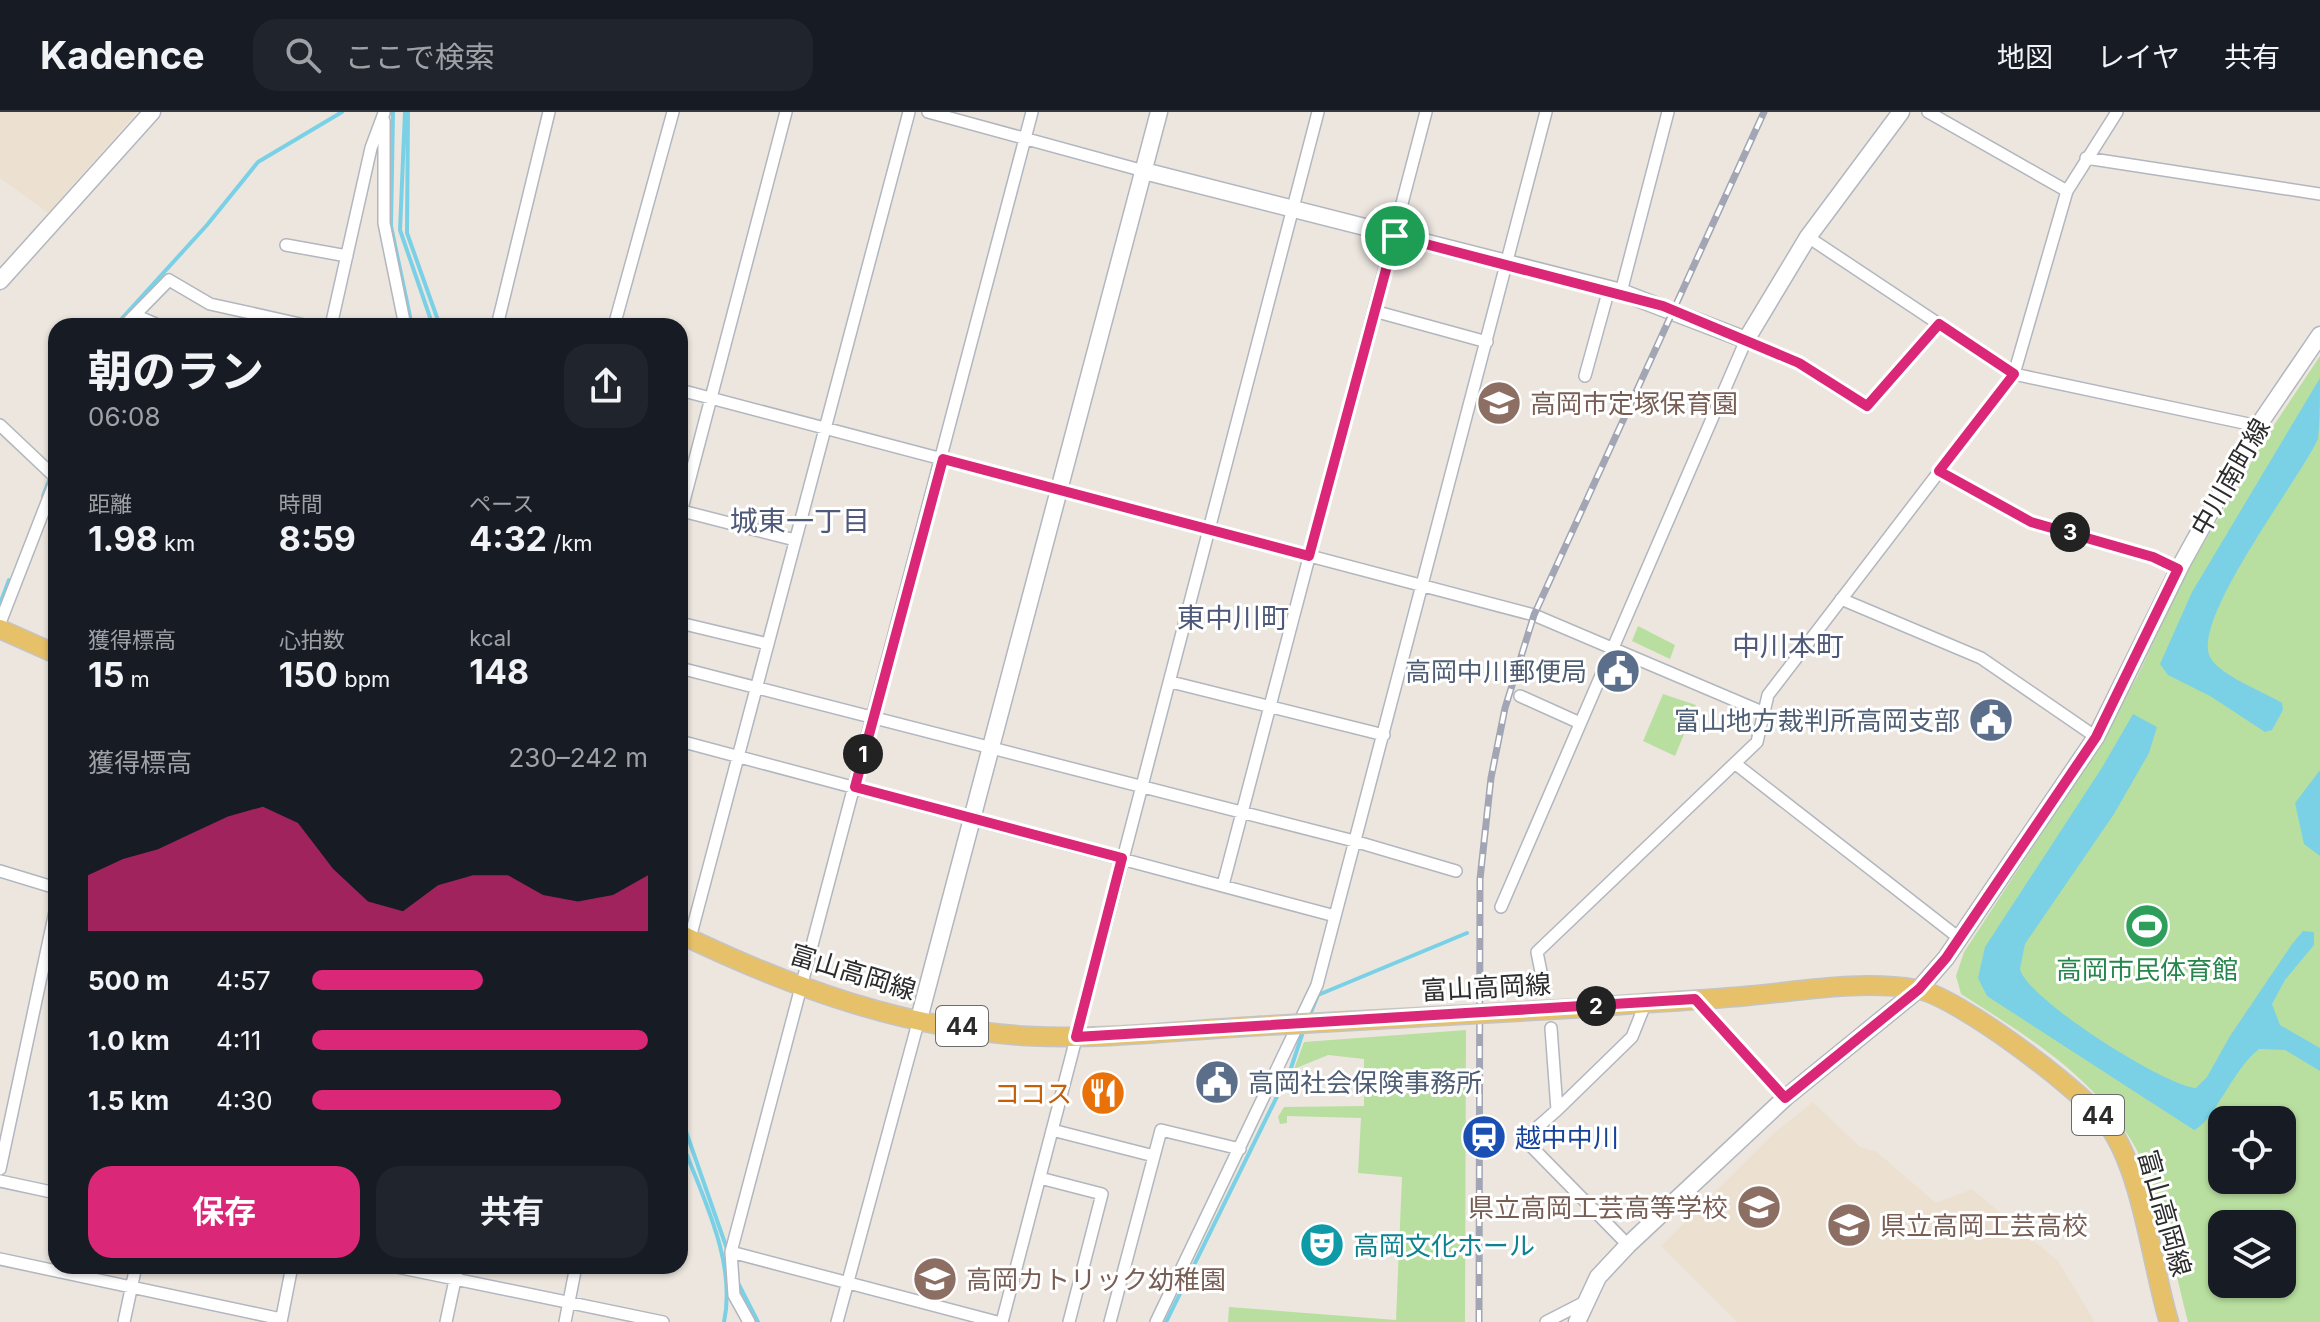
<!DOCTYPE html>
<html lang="ja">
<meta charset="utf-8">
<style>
:root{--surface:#171b24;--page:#20242c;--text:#f1f3f6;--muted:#9ea1a6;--line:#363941;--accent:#db2777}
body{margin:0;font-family:Inter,"Noto Sans JP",sans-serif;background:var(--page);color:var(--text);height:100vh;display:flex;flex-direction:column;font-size:30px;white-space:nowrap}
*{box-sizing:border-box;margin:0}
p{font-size:26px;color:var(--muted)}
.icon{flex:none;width:44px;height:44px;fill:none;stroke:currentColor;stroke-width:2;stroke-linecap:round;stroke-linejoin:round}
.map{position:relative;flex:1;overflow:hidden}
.side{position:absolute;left:48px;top:206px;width:640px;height:956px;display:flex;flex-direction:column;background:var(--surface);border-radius:24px;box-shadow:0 2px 6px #0004}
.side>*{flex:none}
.controls{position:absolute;left:2208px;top:994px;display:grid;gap:16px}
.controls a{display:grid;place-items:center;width:88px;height:88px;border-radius:16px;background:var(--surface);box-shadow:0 2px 6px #0004;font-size:40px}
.pin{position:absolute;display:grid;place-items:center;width:68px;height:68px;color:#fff;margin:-34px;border:4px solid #fff;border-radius:50%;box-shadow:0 2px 8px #0007}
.km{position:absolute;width:40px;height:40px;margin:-20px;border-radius:50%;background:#222;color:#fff;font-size:22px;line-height:40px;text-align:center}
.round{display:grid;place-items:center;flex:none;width:84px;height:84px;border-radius:24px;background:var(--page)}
.overview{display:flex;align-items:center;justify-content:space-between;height:136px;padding:0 40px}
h1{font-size:44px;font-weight:700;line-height:60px}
.stats{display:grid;grid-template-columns:repeat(3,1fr);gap:12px;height:136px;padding:8px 40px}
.stats div{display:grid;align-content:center}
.stats b{font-size:34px;font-weight:700}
.stats small{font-size:22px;font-weight:400}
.stats p{font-size:22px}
.chart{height:224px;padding:16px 40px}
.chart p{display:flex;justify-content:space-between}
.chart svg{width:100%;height:144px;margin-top:8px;fill:var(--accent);opacity:.7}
.action{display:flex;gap:16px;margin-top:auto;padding:16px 40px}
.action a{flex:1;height:92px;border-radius:24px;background:var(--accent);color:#fff;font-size:32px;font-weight:700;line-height:92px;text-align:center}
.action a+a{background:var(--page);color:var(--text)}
ul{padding:0 40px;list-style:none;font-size:26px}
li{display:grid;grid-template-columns:128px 96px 1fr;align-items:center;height:60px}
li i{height:20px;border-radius:10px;background:var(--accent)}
header{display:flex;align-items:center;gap:48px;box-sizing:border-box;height:112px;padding:0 40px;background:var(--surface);border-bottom:2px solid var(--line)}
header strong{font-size:38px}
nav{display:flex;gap:44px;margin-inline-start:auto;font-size:28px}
.search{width:560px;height:72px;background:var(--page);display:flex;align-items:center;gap:20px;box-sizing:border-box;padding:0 28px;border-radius:24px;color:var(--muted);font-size:30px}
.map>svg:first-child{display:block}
.education{fill:#ece1d0}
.green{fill:#b9dfa0;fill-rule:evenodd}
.water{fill:#7ad1e6}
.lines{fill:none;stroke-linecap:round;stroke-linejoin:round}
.stream{stroke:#7ad1e6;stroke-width:4}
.street-casing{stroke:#b2b6be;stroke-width:14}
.secondary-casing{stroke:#b2b6be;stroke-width:19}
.primary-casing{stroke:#c4c4c4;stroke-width:21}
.street{stroke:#fff;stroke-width:11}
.secondary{stroke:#fff;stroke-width:16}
.primary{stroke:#e7c169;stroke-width:18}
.rail-casing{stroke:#a2a6b4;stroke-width:7}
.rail{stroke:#fff;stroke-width:4;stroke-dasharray:12;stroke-linecap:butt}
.primary-bridge-casing{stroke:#c4c4c4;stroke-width:21;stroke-linecap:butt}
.primary-bridge{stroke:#e7c169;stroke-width:18}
.route-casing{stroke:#fff;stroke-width:16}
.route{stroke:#db2777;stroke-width:10}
.labels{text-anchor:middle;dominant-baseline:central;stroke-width:6;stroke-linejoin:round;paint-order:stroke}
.shield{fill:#fff;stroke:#6b6b6b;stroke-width:2}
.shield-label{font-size:24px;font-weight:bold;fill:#2c2c2c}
.education-label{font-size:26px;fill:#785e54;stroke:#fff;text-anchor:start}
.street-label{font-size:26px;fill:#2c2c2c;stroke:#fff}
.service-label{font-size:26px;fill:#4e5e75;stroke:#fff;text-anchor:end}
.leisure-label{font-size:26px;fill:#27864d;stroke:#fff}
.food-label{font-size:26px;fill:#c56008;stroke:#fff;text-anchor:end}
.transit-label{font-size:26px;fill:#164399;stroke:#fff;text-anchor:start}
.culture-label{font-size:26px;fill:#0d838f;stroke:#fff;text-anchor:start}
.neighbourhood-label{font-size:28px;fill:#4f5979;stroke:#fff}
</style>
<header>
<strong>Kadence</strong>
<div class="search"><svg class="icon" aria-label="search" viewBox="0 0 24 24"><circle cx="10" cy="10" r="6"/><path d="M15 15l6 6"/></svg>ここで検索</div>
<nav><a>地図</a><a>レイヤ</a><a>共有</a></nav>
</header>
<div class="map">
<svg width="2320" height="1210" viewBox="0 0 2320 1210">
<rect width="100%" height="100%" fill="#ece6df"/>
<path class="education" d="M 0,0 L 137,0 L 48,101 L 0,66 Z
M 1813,990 L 1860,1035 L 1877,1040 L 1936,1091 L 1972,1077 L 2058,1149 L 2095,1210 L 1737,1210 L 1661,1134 L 1774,1021 Z"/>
<path class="green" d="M 2320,244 L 2320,1210 L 2188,1210 C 2176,1165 2164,1097 2146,1056 C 2108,973 2035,929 1961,882 L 1956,864 L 1964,840 L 2097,637 L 2138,563 L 2184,465 L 2268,322 ZM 2222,1008 L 2282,1008 L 2282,1068 L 2222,1068 ZM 2222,1112 L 2282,1112 L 2282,1172 L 2222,1172 Z
M 1638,514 L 1675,533 L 1670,547 L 1632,529 Z
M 1663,582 L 1696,593 L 1675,644 L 1643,629 Z
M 1466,918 L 1465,1210 L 1228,1210 L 1229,1195 L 1396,1208 L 1402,1065 L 1358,1061 L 1361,1006 L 1287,1004 L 1287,1011 L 1280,1012 L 1278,1005 L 1284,995 L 1364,994 L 1364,947 L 1328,943 L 1294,957 L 1304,930 Z"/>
<path class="water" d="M 2320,266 C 2320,283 2320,312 2318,327 C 2300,367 2191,507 2210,545 C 2219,563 2264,580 2282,591 L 2283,598 L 2272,618 L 2265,620 L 2210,584 L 2168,563 L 2160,552 L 2192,480 Z
M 2133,602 L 2157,615 L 2149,641 L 2114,702 L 2025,832 L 2020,857 C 2027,887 2165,974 2196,976 L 2207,965 L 2230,924 L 2292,832 L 2303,819 L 2314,820 L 2314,833 L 2285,868 L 2272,892 L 2280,913 L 2320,936 L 2320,959 L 2285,938 L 2259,937 C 2233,957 2213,1011 2194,1018 L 1987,884 L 1978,866 L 1985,835 L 2103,654 Z
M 2320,658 L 2320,744 L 2304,732 L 2295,691 Z"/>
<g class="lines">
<path class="stream" d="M 393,0 L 391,114 L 412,214
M 405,0 L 400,118 L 433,214
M 408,0 L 407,121 L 440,214
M 115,214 L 207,113 L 258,50 L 342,0
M 43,384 L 56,351
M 0,492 L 9,468
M 1309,905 L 1318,883 L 1467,821
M 680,991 L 683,1011 L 727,1137
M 680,1025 C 701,1083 737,1148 724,1210
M 737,1169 L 758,1210
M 1166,1210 L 1291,956 L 1304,917"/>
<g class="street-casing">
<path id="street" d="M 928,0 L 1144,59
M 1928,0 L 2067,79
M 384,9 L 384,111 L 405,214
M 2086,46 L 2320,82
M 1808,125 L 2014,262 L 2258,314
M 286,133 L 347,144
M 1621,180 L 1668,0
M 1374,199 L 1487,230
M 135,203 L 160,214
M 124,214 L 169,168 L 210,192 L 309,214
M 331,214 L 371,36 L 384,1
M 497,214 L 549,0
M 614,214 L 673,0
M 1585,264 L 1609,177
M 680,278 L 1534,503 L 1767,602
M 0,313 L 56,366
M 1939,359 L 2031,410 L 2153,445 L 2178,457
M 682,399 L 795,428
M 680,404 L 786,0
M 1841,487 L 1981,546 L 2096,625
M 0,511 L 56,367
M 680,511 L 768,532
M 680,556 L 1354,729 L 1456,759
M 1171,570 L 1384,623
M 1520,584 L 1580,611
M 680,629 L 1335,804
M 1737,653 L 1959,826
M 0,759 L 56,776
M 1223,773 L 1426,0
M 1501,795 L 1746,228 L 1799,251 L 1867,294 L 1939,212
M 690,826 L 909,0
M 1544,875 L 1537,840 L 1757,630 L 1768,583 L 2014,262 L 2067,79 L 2117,0
M 1695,887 L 1785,986
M 1551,916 L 1557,998 L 1524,1027 L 1628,1133
M 1557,998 L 1632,925 L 1646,890
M 1052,1018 L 1154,1044
M 0,1057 L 56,795
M 1040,1066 L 1102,1082 L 1069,1210
M 0,1069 L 56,1081
M 731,1140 L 997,1210
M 0,1147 L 281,1207
M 392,1154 L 663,1210
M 124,1210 L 136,1154
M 281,1210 L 292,1154
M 446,1210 L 458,1154
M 565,1210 L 576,1154
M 749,1210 L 734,1183 L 731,1140 L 1032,0
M 837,1210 L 919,907
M 1002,1210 L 1318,0
M 1110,1210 L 1161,1018 L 1240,1037
M 1156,1210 L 1317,873 L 1546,0
M 1546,1210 L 1583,1191"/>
</g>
<g class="secondary-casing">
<path id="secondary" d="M 1144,59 L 1621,180 L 1746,228 L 1808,125 L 1901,0
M 0,169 L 152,0
M 919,907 L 1159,0
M 1577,1210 L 1598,1165 L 1628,1133 L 1785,986 L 1919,877 L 1946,846 L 2096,625 L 2182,451 L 2258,314 L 2320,223"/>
</g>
<g class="primary-casing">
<path id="primary" d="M 0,517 L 56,542
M 680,822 C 790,875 905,917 1028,924 C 1105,928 1183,918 1259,914
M 1583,896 C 1637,891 1692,889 1746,884 C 1802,879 1860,868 1916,877 C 1956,883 2083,979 2108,1013 C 2142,1059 2152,1154 2169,1210"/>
</g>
<use href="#street" class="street"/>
<use href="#secondary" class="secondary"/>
<use href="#primary" class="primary"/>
<g class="rail-casing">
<path id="rail" d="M 1479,1210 L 1480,767 L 1491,666 L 1505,596 L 1534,503 L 1764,0"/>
</g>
<use href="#rail" class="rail"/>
<g class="primary-bridge-casing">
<path id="primary-bridge" d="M 1259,914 L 1583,896"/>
</g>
<use href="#primary-bridge" class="primary-bridge"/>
</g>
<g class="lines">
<g class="route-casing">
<path id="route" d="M 1395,124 L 1663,194 L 1799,251 L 1867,294 L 1939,212 L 2014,262 L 1939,359 L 2031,410 L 2153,445 L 2178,457 L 2096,625 L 1946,846 L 1919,877 L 1785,986 L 1695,887 L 1076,925 L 1122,746 L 855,675 L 943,347 L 1309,444 Z"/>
</g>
<use href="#route" class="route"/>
</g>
<defs>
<g id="school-disc" transform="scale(2.3)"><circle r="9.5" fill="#8d6e63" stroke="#fff"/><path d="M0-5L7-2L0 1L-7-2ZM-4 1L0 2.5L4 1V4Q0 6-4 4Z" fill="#fff"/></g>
<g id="civic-disc" transform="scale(2.3)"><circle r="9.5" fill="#5c6f8a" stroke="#fff"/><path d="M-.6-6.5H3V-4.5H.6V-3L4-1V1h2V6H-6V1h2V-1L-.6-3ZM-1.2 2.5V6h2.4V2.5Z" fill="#fff"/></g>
<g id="stadium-disc" transform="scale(2.3)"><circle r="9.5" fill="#2e9e5b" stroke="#fff"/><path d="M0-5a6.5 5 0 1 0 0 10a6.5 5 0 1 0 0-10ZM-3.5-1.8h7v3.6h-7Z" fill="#fff"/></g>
<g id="restaurant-disc" transform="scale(2.3)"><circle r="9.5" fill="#e8710a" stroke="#fff"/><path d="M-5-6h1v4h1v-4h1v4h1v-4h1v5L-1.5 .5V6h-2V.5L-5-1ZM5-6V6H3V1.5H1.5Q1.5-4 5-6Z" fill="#fff"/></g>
<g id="station-disc" transform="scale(2.3)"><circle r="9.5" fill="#1a4fb4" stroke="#fff"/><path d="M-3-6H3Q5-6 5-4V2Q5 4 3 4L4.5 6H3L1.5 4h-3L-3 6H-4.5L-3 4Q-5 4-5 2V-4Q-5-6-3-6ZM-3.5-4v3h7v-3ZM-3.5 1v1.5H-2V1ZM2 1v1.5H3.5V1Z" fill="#fff"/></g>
<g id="theatre-disc" transform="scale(2.3)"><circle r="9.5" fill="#0f9aa8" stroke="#fff"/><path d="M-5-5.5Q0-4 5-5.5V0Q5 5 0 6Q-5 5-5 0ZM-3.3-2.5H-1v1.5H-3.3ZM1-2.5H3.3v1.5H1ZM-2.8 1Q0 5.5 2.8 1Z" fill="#fff"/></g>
</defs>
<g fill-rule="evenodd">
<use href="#school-disc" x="1499" y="291"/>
<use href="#civic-disc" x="1618" y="559"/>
<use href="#civic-disc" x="1991" y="608"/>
<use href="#stadium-disc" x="2147" y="814"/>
<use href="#civic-disc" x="1217" y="970"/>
<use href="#restaurant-disc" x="1103" y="981"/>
<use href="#station-disc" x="1484" y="1025"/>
<use href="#school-disc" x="1759" y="1095"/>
<use href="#school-disc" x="1849" y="1113"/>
<use href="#theatre-disc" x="1322" y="1133"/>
<use href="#school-disc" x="935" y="1167"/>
</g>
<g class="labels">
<g class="shield">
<rect x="936" y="894" width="52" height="40" rx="6"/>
<rect x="2072" y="983" width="52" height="40" rx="6"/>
</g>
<g class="shield-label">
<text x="962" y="914">44</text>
<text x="2098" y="1003">44</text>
</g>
<g class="education-label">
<text x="1530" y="291">高岡市定塚保育園</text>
<text x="1728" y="1095" text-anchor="end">県立高岡工芸高等学校</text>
<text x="1880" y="1113">県立高岡工芸高校</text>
<text x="966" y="1167">高岡カトリック幼稚園</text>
</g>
<g class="street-label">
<text transform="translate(2230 365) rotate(-60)">中川南町線</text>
<text transform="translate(853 860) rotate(17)">富山高岡線</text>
<text transform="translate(1486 875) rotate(-3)">富山高岡線</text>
<text transform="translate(2165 1101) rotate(74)">富山高岡線</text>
</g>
<g class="service-label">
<text x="1587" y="559">高岡中川郵便局</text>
<text x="1960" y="608">富山地方裁判所高岡支部</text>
<text x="1248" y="970" text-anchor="start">高岡社会保険事務所</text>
</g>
<g class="leisure-label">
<text x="2147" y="857">高岡市民体育館</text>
</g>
<g class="food-label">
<text x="1072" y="981">ココス</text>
</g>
<g class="transit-label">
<text x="1515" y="1025">越中中川</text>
</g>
<g class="culture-label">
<text x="1353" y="1133">高岡文化ホール</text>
</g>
<g class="neighbourhood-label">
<text x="800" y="409">城東一丁目</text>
<text x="1233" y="506">東中川町</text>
<text x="1788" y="534">中川本町</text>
</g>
</g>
</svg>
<div class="controls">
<a><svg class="icon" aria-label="locate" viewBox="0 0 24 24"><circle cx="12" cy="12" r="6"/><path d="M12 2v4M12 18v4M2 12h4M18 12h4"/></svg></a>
<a><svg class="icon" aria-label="layers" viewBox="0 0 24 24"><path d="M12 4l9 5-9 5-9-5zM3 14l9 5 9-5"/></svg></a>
</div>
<div class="pin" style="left:1395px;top:124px;background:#1e9e55"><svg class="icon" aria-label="arrive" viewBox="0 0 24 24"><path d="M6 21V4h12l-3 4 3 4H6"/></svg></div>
<b class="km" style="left:863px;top:642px">1</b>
<b class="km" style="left:1596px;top:894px">2</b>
<b class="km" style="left:2070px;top:420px">3</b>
<section class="side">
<div class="overview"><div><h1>朝のラン</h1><p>06:08</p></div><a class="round"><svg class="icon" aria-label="share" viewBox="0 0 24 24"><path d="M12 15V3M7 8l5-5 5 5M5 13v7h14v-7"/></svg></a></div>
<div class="stats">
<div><p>距離</p><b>1.98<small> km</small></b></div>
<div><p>時間</p><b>8:59</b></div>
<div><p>ペース</p><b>4:32<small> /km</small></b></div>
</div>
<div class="stats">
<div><p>獲得標高</p><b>15<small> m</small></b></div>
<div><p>心拍数</p><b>150<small> bpm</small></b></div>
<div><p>kcal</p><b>148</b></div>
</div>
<div class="chart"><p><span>獲得標高</span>230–242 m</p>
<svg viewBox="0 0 160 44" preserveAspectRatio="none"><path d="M0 44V27L10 22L20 19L30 14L40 9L50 6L60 11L70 25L80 35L90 38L100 30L110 27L120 27L130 33L140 35L150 33L160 27V44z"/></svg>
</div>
<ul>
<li><b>500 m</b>4:57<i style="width:51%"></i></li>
<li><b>1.0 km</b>4:11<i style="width:100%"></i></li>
<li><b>1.5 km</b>4:30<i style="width:74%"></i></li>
</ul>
<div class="action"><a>保存</a><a>共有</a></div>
</section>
</div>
